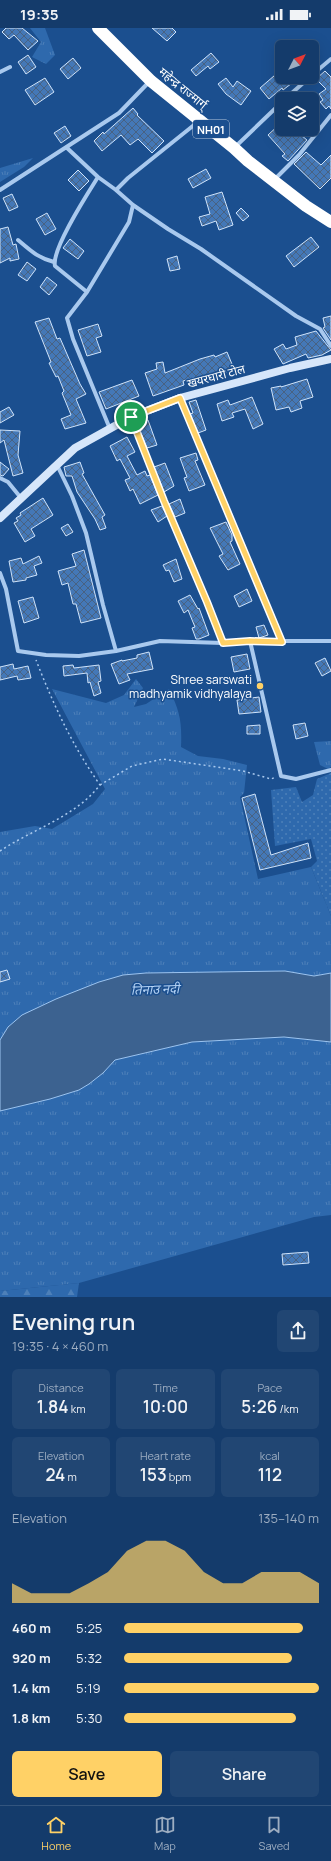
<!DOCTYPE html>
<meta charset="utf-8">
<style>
:root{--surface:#143b6b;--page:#214673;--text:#f1f3f6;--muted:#9dadc1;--line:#33557e;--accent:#ffd166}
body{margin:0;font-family:Manrope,"Noto Sans Devanagari",sans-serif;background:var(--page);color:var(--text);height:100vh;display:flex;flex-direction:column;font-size:15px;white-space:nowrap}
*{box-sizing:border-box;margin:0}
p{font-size:13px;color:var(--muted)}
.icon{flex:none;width:22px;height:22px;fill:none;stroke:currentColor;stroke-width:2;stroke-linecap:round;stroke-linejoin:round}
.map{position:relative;height:1269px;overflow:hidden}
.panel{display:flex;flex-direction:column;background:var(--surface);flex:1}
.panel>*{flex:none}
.needle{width:26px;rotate:48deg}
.controls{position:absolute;left:275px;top:12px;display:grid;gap:8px}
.controls a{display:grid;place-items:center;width:44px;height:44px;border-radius:6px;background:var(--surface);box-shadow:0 4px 16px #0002,0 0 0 1px var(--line);font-size:20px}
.pin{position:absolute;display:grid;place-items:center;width:34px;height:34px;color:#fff;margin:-17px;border:2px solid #fff;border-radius:50%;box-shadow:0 1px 4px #0007}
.round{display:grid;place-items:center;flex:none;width:42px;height:42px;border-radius:6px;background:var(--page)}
.overview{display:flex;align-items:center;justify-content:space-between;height:68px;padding:0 12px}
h1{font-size:22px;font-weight:600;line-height:30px}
.metrics{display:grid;grid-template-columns:repeat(3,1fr);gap:6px;height:68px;padding:4px 12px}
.metrics div{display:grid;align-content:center;border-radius:6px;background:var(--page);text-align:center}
.metrics b{font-size:17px;font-weight:600}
.metrics small{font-size:11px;font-weight:400}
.metrics p{font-size:11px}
.chart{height:112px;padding:8px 12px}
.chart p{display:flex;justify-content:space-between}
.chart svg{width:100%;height:72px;margin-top:4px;fill:var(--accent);opacity:.7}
.cta{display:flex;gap:8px;margin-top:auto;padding:8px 12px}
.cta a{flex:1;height:46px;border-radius:6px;background:var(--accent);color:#111;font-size:16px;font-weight:600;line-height:46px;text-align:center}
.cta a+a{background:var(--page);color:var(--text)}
ul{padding:0 12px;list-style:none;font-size:13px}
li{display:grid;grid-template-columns:64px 48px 1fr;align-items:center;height:30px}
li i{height:10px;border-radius:5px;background:var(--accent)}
.status{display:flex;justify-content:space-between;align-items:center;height:28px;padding:0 20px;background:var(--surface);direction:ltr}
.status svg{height:11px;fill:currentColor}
.tab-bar{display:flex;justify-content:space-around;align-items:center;height:56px;border-top:1px solid var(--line);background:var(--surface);font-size:11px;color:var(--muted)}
.tab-bar a{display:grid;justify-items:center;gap:2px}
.tab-bar .current{color:var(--accent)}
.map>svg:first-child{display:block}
.grass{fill:url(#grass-tufts)}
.forest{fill:url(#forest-firs)}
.park{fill:url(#park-dots)}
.water{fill:#3c6290;stroke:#9cc4f0}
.building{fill:url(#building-cross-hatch);stroke:#cfe3fa}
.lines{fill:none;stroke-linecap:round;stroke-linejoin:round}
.path{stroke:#a9c9ee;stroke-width:1.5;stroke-dasharray:2 3;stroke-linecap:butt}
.street{stroke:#a9c9ee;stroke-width:4}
.secondary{stroke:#d6e6fa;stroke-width:8}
.highway{stroke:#fff;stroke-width:12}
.route-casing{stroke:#fff;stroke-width:8}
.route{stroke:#ffd166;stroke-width:5}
.poi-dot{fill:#ffd166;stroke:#1b4f8f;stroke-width:1.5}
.labels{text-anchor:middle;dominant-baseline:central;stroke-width:3;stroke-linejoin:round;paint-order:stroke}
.shield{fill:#1b4f8f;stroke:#bbcadd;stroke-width:1}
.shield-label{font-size:11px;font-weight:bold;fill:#fff}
.street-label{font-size:12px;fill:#fff;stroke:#1b4f8f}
.poi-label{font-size:12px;fill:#fff;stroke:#1b4f8f;text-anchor:end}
.water-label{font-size:13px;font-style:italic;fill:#b5d3f5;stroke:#1b4f8f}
</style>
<div class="status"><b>19:35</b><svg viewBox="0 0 49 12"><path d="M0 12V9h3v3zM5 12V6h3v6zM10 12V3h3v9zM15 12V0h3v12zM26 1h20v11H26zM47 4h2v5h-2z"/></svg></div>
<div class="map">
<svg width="331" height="1269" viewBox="0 0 331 1269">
<defs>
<pattern id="grass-tufts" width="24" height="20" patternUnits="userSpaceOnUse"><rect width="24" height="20" fill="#2e69ad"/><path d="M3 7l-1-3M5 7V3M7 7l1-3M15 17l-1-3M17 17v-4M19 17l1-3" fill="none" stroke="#4d80b9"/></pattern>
<pattern id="forest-firs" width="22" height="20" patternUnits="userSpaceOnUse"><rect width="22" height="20" fill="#2e69ad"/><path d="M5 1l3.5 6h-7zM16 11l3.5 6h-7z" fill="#4d80b9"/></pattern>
<pattern id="park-dots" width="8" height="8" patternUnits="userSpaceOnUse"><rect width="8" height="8" fill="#2e69ad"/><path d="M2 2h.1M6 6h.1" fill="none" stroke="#4d80b9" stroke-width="1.8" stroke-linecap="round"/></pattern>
<pattern id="building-cross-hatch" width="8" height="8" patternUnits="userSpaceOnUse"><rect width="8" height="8" fill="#4478b7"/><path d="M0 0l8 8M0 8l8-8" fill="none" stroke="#486282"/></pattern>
</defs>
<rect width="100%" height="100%" fill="#1b4f8f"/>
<path class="grass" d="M 30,0 L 45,0 L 55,27 L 46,36 L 32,29 L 41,14 Z
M 33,130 L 24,139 L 0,154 L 0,140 Z
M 136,651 L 143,660 L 134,679 L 146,676 L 169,661 C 180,684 182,693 181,719 L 198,728 L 223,731 L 247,737 L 244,765 L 240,769 L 258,851 L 311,839 L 331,888 L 331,945 L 314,948 L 285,943 L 146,945 L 123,947 L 56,971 L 23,987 L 8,999 L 0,1012 L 0,804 L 35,798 L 52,801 L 93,776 L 105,761 L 52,661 L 106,675 L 124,667 Z
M 331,713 L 331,739 L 328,741 L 320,737 L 314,714 Z
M 284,1009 L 331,1014 L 331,1187 L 314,1189 L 79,1255 L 0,1263 L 0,1083 L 50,1071 L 79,1062 L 89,1056 L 103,1045 L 115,1032 L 192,1014 Z"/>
<path class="forest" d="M 79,1255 L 77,1269 L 0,1269 L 0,1263 Z"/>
<path class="park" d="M 331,745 L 331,888 L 311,839 L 317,833 L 311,811 L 275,818 L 271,762 L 296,759 L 302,774 L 313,767 L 317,751 Z"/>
<path class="water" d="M 285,943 L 314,948 L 331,945 L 331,1014 L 284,1009 L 192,1014 L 115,1032 L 103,1045 L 89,1056 L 79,1062 L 50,1071 L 0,1083 L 0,1012 L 8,999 L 22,987 L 56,971 L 99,954 L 123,947 L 146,945 Z"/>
<path class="building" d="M 6,0 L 22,0 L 38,13 L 28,22 L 14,7 L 9,11 L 2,4 Z
M 152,0 L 172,0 L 176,4 L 167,13 Z
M 211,25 L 219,34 L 210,41 L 208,38 L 196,48 L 191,42 Z
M 28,27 L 36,39 L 26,46 L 18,34 Z
M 73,30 L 81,40 L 68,51 L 60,41 Z
M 282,41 L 282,49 L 300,49 L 283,62 L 282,60 L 269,71 L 260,60 Z
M 325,43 L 331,49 L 331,81 L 329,78 L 326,81 L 320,74 L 323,72 L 319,66 L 326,61 L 316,51 Z
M 45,50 L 54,64 L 35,77 L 25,62 Z
M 226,50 L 233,59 L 237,53 L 251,63 L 241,77 L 226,66 L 218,56 Z
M 133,80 L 138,86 L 137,87 L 164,113 L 152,125 L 138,111 L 130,117 L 121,107 L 102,123 L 94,113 L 103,104 L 104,106 Z
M 280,96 L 282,101 L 284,101 L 289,106 L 292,102 L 299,109 L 301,107 L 307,112 L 288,133 L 282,128 L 285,126 L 268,107 Z
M 65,98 L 71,108 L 61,115 L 54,105 Z
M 306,124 L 321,137 L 331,127 L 331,150 L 320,161 L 294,136 Z
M 206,141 L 211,150 L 193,160 L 188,151 Z
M 78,142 L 89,153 L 79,163 L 68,152 Z
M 222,164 L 233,197 L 219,202 L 216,193 L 202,198 L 199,189 L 210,186 L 205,169 Z
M 12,166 L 18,179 L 9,183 L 3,170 Z
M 241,180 L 249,188 L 243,193 L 236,185 Z
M 47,185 L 56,201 L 45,207 L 36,191 Z
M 8,199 L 13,217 L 16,216 L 19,231 L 10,233 L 10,230 L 0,235 L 0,201 Z
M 311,209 L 319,219 L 294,239 L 286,228 Z
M 70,211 L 84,223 L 78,231 L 63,220 Z
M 177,228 L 180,241 L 170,243 L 167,231 Z
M 27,234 L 36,241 L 27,253 L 18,247 Z
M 47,249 L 57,257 L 49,267 L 40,259 Z
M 331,288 L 331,312 L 323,300 L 325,299 L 323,290 Z
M 49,290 L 57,311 L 60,310 L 80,356 L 86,366 L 76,371 L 86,395 L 65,401 L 61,391 L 71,387 L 62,365 L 64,363 L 58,348 L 56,349 L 49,335 L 51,334 L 35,294 Z
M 98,296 L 102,308 L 96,310 L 101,324 L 87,328 L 78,302 Z
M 316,303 L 331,322 L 322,327 L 308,330 L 306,326 L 283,336 L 274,321 L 283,316 L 286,321 L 297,317 L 295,309 Z
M 227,324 L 234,341 L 199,354 L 197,349 L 183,353 L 184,357 L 153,368 L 145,345 L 157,341 L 156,335 L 163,334 L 165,345 L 200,331 L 214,327 L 215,329 Z
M 307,351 L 313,369 L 300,373 L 302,380 L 291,384 L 289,379 L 276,382 L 271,360 L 281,358 L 281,359 Z
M 132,352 L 139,368 L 106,381 L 99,364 Z
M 252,369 L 263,396 L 253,401 L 245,381 L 232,385 L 234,389 L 222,393 L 217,376 L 228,372 L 230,377 Z
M 196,372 L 206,402 L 198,405 L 190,386 L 193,385 L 189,374 Z
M 9,379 L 14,387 L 0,395 L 0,384 Z
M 148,392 L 157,417 L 147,420 L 140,403 L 142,402 L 140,394 Z
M 0,402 L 20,403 L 18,427 L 23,445 L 13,448 L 4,412 L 0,415 Z
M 127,409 L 135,424 L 127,428 L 137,447 L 145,443 L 147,448 L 150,447 L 158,467 L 140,476 L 133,461 L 130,463 L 125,452 L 130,450 L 120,431 L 117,433 L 110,418 Z
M 196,425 L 198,432 L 195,433 L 205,457 L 189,463 L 184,450 L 187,449 L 180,430 Z
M 0,434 L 9,441 L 3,448 L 0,447 Z
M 80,434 L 84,445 L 82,446 L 105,487 L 102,489 L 106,500 L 100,502 L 95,491 L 77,464 L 72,448 L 66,448 L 64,439 Z
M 165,435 L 174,458 L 164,464 L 154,439 Z
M 43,470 L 53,487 L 31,501 L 35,508 L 25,514 L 14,495 L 18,493 L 16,490 L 21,487 L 20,485 Z
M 180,471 L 185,485 L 175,489 L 169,476 Z
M 162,478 L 167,488 L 158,494 L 151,482 Z
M 226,494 L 232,507 L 232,513 L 230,514 L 240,536 L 228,542 L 219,528 L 223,526 L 210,500 Z
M 68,496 L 73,504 L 66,508 L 61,500 Z
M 84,522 L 101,590 L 81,595 L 76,576 L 73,576 L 68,555 L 62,557 L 58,543 L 76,538 L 72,526 Z
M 39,528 L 42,535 L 34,538 L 37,547 L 26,550 L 26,552 L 13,554 L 9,533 L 21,530 L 23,536 Z
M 176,531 L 182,551 L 174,554 L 169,542 L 166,543 L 163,537 Z
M 247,561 L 252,573 L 239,579 L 234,568 Z
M 190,567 L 198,581 L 199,580 L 209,607 L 199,611 L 196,611 L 192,600 L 195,599 L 188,582 L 184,585 L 178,573 Z
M 33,569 L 39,590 L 24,595 L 18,573 Z
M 264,597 L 268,607 L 259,610 L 256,599 Z
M 149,624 L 153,641 L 127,646 L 130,652 L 119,656 L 111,636 L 122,632 L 122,633 L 137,630 L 137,627 Z
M 247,626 L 250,641 L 234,644 L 231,629 Z
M 325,630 L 331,643 L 322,648 L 315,635 Z
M 13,636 L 14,641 L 28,638 L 31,650 L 18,652 L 17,648 L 0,652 L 0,639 Z
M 73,637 L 74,640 L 99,637 L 101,653 L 98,654 L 101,665 L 94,668 L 90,654 L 88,655 L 87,645 L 64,648 L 63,638 Z
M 259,669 L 261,684 L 239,686 L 237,672 Z
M 305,695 L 308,708 L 296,711 L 293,697 Z
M 260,697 L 260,706 L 247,706 L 247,698 Z
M 255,766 L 271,827 L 308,815 L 311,830 L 260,842 L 242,770 Z
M 7,942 L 10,951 L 0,954 L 0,944 Z
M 308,1224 L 309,1235 L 283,1237 L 282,1226 Z"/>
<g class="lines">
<path class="path" d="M 100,757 L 132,738 L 163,731 L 243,743 L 271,751 L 276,749
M 0,823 C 33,801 75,789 100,757 C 72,717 54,678 36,632"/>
<path class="street" d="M 0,44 L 10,39
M 312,47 L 331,31
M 285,71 L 310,49
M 199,93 L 128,150 L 116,162 L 133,177 L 168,201 L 201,221 L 296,288 L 320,301 L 331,318
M 66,119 L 98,149 L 116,162
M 234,120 L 282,74
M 275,151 L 299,127 L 331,87
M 0,162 L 119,85 L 149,54
M 18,212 C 31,223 38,230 54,234
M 87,264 L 55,238 C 51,222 88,165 98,149
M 180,370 L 282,614
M 131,389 L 164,473 L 207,573 L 223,615
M 110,401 L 73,311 L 67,290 L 87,264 L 129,194 L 133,177
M 57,437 L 72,468 L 86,505 L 103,577 L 116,623
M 0,450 L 8,454 L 21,470
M 0,545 L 6,561 L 18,623 L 46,627 L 79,628 L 116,623 L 160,613 L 223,615 L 250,613 L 331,613
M 250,613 L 281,748 L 296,751 L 331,742"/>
<path class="secondary" d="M 0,490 L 75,420 L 131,389 L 180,370 L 290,340 L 331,331"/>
<path class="highway" d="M 98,0 L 151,53 L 234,120 L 248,133 L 306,178 L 331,194"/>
</g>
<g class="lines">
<g class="route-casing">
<path id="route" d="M 180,370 L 282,614 L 250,613 L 223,615 L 207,574 L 164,473 L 131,389 Z"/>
</g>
<use href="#route" class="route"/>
</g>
<circle class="poi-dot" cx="260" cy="658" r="4"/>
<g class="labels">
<rect class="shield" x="193" y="92" width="36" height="18" rx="3"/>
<g class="shield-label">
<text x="211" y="101">NH01</text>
</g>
<g class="street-label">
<text transform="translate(183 60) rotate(39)">महेन्द्र राज्मार्ग्</text>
<text transform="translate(216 348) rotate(-15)">खयरघारी टोल</text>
</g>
<g class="poi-label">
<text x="252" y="651">Shree sarswati<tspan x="252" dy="14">madhyamik vidhyalaya</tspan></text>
</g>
<g class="water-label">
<text transform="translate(155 961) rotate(-2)">तिनाउ नदी</text>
</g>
</g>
</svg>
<div class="controls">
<a><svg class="needle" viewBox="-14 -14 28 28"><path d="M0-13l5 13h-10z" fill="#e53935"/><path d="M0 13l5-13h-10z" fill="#9dadc1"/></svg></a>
<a><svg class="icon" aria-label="layers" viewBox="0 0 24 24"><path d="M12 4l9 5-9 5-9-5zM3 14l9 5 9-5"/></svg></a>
</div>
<div class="pin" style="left:131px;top:389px;background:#1e9e55"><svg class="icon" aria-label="arrive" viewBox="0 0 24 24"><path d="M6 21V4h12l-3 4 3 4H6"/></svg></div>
</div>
<section class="panel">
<div class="overview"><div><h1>Evening run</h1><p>19:35 · 4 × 460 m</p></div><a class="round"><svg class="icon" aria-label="share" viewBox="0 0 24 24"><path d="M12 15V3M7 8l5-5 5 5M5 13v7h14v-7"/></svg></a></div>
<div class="metrics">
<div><p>Distance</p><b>1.84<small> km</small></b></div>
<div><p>Time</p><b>10:00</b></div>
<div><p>Pace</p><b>5:26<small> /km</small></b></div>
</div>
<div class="metrics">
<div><p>Elevation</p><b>24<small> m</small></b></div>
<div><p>Heart rate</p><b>153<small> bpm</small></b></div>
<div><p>kcal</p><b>112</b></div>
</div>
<div class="chart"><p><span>Elevation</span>135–140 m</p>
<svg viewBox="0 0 160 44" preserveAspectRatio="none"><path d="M0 44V32L10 38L20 38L30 38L40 32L50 25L60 12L70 6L80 6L90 12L100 25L110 32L120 32L130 25L140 25L150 25L160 32V44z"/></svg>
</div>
<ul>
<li><b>460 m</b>5:25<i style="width:92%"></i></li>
<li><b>920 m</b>5:32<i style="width:86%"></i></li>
<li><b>1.4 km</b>5:19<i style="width:100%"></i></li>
<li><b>1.8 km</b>5:30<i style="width:88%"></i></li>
</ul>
<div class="cta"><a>Save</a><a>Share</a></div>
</section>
<nav class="tab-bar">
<a class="current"><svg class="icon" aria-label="home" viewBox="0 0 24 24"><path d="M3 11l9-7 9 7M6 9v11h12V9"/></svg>Home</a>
<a><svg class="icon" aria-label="map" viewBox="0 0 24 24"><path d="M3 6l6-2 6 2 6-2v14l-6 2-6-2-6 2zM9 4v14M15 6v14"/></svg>Map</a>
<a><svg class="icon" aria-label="saved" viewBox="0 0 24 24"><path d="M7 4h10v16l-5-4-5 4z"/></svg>Saved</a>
</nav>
